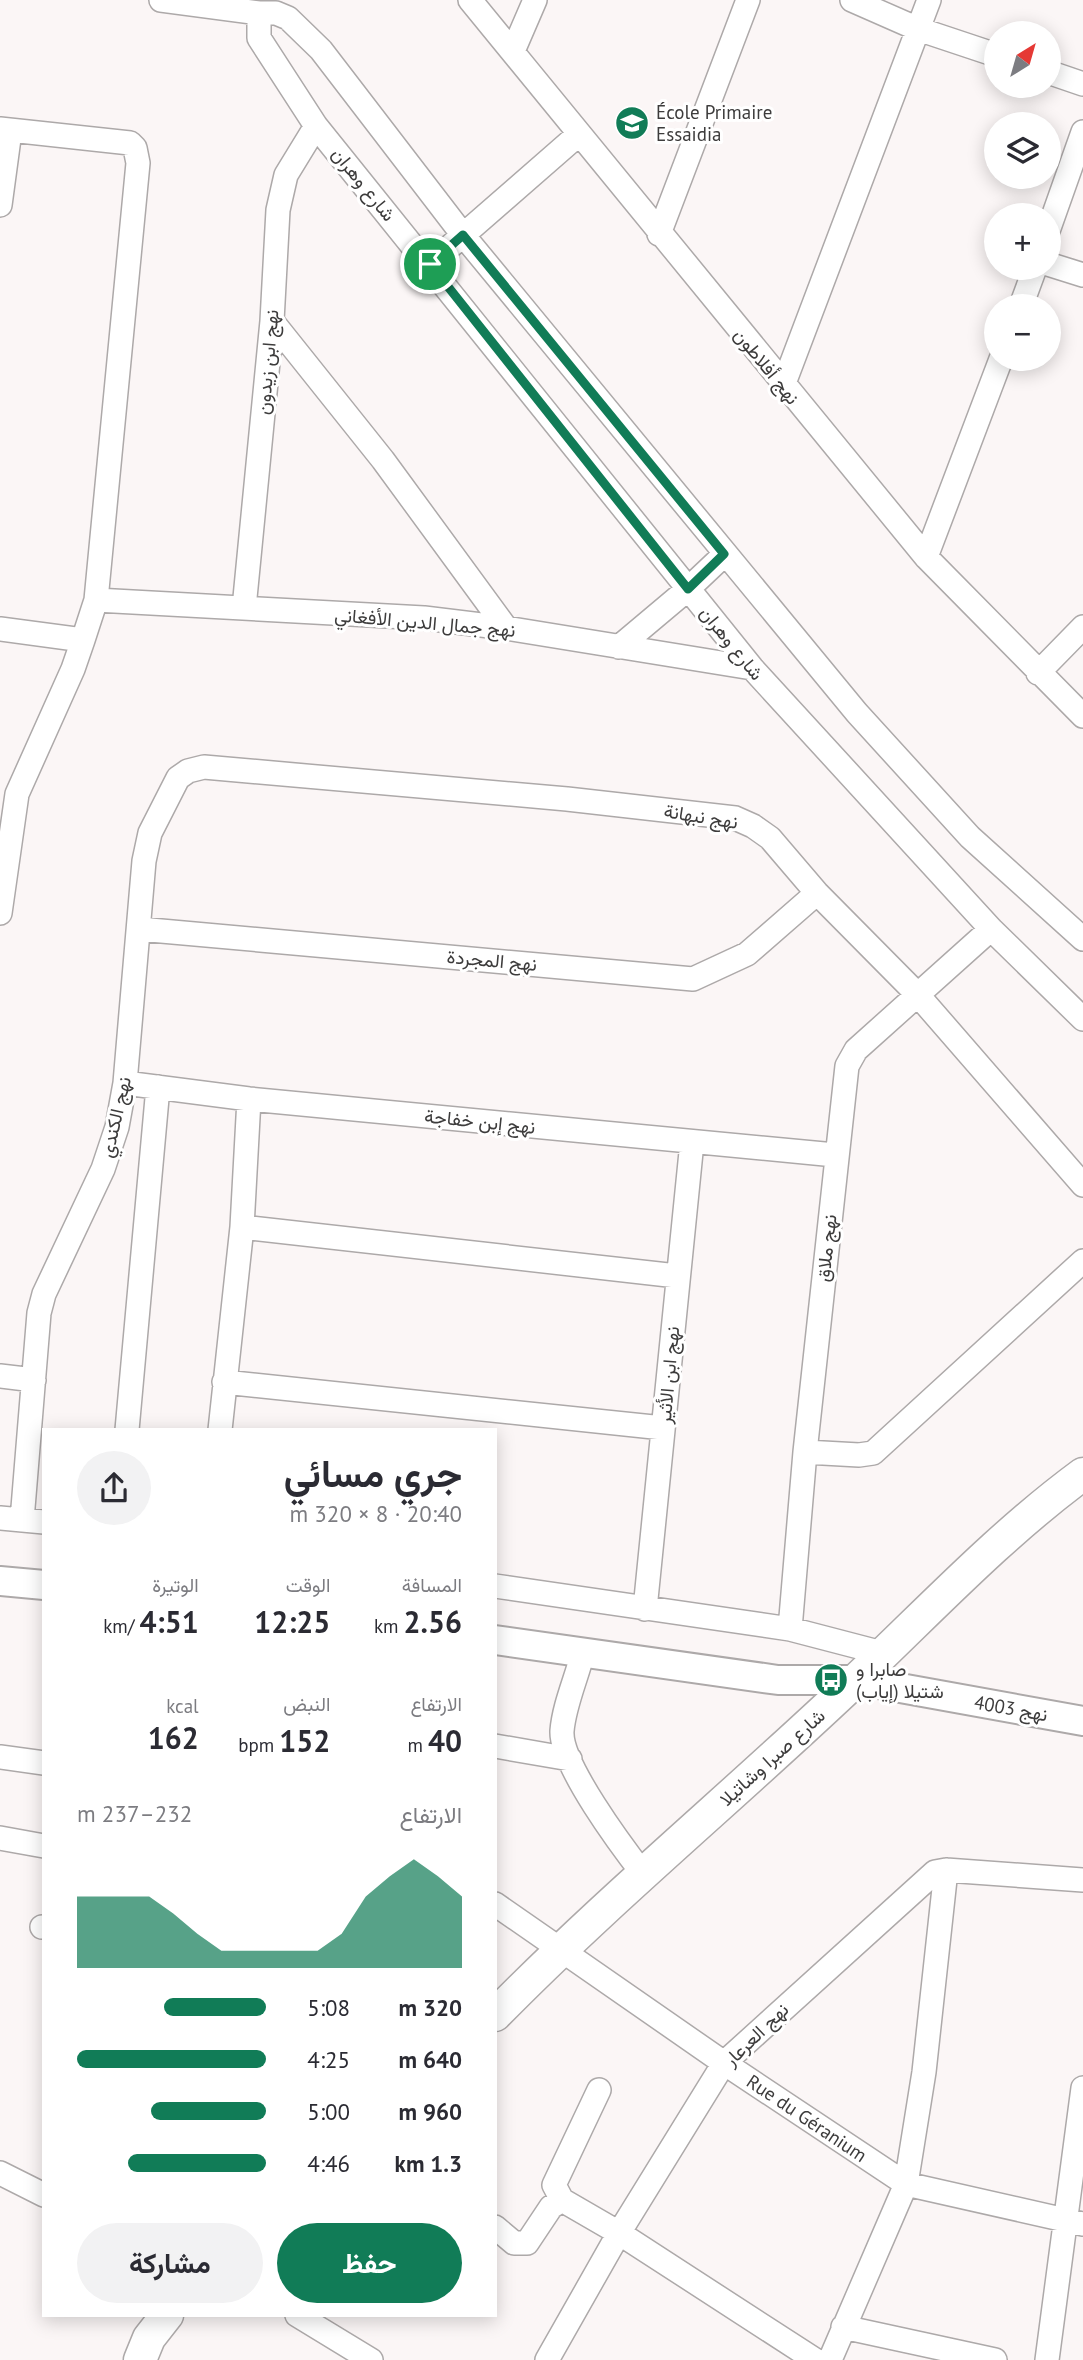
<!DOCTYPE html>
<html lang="ar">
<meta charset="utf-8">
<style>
:root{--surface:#fff;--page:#f2f2f3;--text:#2b2b33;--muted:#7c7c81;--accent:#117c57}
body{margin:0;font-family:"PT Sans",Vazirmatn,sans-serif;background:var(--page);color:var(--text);direction:rtl;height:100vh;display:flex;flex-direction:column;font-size:26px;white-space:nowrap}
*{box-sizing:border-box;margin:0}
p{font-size:23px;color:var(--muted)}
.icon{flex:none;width:38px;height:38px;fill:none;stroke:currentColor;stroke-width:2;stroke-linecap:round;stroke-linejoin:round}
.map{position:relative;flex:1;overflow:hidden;direction:ltr}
.details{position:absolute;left:42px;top:1428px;width:455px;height:889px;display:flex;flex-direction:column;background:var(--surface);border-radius:0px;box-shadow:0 4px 18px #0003;direction:rtl}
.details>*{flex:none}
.needle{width:46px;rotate:37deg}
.buttons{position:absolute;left:984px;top:21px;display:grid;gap:14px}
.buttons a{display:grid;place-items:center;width:77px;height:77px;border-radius:50%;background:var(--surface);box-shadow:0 4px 18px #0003;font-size:35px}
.pin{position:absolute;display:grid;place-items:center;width:60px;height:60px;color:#fff;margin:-30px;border:4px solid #fff;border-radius:50%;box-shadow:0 2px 7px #0007}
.round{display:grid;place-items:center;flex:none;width:74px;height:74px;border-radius:37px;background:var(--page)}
.head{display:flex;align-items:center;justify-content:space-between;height:119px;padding:0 35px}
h1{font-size:38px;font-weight:700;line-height:52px}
.stats{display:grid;grid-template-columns:repeat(3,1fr);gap:10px;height:119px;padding:7px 35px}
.stats div{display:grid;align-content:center}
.stats b{font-size:30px;font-weight:700}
.stats small{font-size:19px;font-weight:400}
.stats p{font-size:19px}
.chart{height:196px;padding:14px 35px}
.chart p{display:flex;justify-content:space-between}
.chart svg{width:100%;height:126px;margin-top:7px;fill:var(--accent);opacity:.7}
.button{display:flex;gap:14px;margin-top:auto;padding:14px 35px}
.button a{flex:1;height:80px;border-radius:42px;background:var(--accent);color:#fff;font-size:28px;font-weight:700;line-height:80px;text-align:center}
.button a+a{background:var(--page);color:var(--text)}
ul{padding:0 35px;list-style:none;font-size:23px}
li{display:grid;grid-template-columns:112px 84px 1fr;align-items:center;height:52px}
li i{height:18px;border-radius:9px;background:var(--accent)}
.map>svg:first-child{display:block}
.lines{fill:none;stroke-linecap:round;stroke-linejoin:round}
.minor-casing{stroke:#ada9a9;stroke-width:26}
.tertiary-casing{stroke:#ada9a9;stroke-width:32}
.secondary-casing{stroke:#ada9a9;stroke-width:35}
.minor{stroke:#fff;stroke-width:23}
.tertiary{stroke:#fff;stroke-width:28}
.secondary{stroke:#fff;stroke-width:32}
.route-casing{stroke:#fff;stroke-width:14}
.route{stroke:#117c57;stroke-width:9}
.labels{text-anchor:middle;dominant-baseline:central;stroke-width:6;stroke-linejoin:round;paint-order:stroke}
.poi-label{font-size:19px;fill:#3d3c3c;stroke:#fff;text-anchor:start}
.street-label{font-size:19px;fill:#3d3c3c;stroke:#fff}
</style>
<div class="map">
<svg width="1083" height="2360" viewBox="0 0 1083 2360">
<rect width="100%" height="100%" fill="#fbf6f6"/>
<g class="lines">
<g class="minor-casing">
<path id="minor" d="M 161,0 L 259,13 L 259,38 L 316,126 L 752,668 L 991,929 L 1083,1019
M 470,0 L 926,557 L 1083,716
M 852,0 L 918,29 L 996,55
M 259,13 L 276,13 L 288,18 L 321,50 L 463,235 L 857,713 L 970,837 L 1083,939
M 513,51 L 535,0
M 1048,72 L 1083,84
M 0,129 L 130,143 L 135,148 L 138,163 L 96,600 L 83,640 L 0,629
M 0,205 L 10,131
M 1048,231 L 1083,132
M 659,234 L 748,0
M 430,264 L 579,134
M 1048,264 L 1083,275
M 1021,306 L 1035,268
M 272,321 L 383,460 L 506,628
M 783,386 L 929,0
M 926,557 L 1001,359
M 96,600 L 424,618 L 506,628 L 752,668
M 244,608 L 272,321 L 278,210 L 286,175 L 316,126
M 619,647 L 688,589 L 725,554
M 1038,673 L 1083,627
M 0,913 L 17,794 L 73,669 L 83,640
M 139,929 L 693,979 L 747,954 L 817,893
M 125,1083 L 249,1099 L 835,1155
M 242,1227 L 677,1276
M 0,1376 L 34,1380
M 224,1382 L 663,1428
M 127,1430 L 158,1087
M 220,1430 L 242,1227 L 249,1099
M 805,1452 L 859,1455 L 873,1453 L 1083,1261
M 0,1518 L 44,1522
M 22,1520 L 39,1313 L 44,1294 L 103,1169 L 117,1127 L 125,1083 L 144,861 L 150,833 L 178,778 L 188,771 L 204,767 L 567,799 L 735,818 L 753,826 L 770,838 L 817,893 L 917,994 L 1083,1185
M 495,1586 L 790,1629 L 882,1653
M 645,1609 L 692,1142
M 790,1629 L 805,1452 L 847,1066 L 856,1050 L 991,929
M 583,1652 C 577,1677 564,1705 562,1731 C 560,1764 623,1848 644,1875
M 495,1746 L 570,1759
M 0,1757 L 44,1763
M 0,1838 L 44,1846
M 495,1904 L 724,2063 L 906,2184 L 1083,2224
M 42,1927 L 44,1927
M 0,2173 L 44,2195
M 562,2200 L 554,2185 L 599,2090
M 495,2227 L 514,2243 L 527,2243 L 551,2207 L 562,2200 L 619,2233 L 815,2360
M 297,2315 L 371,2360
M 843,2327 L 995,2360
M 547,2360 L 619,2233 L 724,2063 L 935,1872 L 946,1870 L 1083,1880
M 830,2360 L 906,2184 L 924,2072 L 946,1870
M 1047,2360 L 1083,2088"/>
</g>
<g class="tertiary-casing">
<path id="tertiary" d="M 0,1581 L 44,1585
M 495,1640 L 778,1680 L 856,1680 L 1083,1721"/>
</g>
<g class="secondary-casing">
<path id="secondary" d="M 495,2015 C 610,1898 737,1793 856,1680 C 930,1610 1000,1535 1083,1474
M 140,2360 L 149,2338 L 167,2315"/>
</g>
<use href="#minor" class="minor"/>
<use href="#tertiary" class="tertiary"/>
<use href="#secondary" class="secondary"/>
</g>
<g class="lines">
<g class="route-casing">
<path id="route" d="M 463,235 L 724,554 L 688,589 L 430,264 Z"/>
</g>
<use href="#route" class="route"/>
</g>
<defs>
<g id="school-disc" transform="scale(1.75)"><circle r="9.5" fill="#117c57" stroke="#fff"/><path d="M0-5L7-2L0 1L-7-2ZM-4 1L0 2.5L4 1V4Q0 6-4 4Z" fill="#fff"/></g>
<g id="bus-disc" transform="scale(1.75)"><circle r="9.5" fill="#117c57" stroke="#fff"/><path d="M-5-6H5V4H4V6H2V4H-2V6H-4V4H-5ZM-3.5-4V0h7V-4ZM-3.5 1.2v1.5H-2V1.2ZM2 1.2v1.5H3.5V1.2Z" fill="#fff"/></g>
</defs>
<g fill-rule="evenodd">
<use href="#school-disc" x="632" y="123"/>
<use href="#bus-disc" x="831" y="1680"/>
</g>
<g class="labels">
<g class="poi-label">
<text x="656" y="112">École Primaire<tspan x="656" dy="22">Essaidia</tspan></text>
<text x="856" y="1669">صابرا و<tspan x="856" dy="22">شتيلا (إياب)</tspan></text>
</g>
<g class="street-label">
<text transform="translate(364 184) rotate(51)">شارع وهران</text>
<text transform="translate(267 362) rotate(-85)">نهج ابن زيدون</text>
<text transform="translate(767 366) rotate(51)">نهج أفلاطون</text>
<text transform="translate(425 622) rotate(5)">نهج جمال الدين الأفغاني</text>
<text transform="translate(732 643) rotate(51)">شارع وهران</text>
<text transform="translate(701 816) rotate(9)">نهج نبهانة</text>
<text transform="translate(492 960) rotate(5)">نهج المجردة</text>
<text transform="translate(115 1117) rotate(-77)">نهج الكندي</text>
<text transform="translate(480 1121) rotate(6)">نهج إبن خفاجة</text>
<text transform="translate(826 1248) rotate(-84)">نهج ملاق</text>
<text transform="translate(668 1375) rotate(-85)">نهج ابن الأثير</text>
<text transform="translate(1011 1708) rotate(10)">نهج 4003</text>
<text transform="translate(772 1757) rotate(-42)">شارع صبرا وشاتيلا</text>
<text transform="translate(756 2034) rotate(-44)">نهج العرعار</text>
<text transform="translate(807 2118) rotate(34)">Rue du Géranium</text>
</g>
</g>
</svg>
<div class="buttons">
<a><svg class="needle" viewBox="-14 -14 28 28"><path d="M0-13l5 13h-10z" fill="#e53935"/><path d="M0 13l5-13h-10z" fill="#7c7c81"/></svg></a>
<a><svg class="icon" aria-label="layers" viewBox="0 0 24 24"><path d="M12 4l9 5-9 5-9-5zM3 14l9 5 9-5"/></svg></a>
<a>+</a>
<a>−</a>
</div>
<div class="pin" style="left:430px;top:264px;background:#1e9e55"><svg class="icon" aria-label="arrive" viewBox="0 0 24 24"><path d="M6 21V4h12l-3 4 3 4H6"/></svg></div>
<section class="details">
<div class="head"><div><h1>جري مسائي</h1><p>20:40 · 8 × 320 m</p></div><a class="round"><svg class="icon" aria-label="share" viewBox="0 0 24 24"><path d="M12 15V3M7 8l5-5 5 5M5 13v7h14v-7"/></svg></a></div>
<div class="stats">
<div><p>المسافة</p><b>2.56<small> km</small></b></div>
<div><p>الوقت</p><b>12:25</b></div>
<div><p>الوتيرة</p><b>4:51<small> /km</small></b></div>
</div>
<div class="stats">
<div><p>الارتفاع</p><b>40<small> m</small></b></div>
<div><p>النبض</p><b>152<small> bpm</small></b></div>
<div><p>kcal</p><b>162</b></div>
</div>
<div class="chart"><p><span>الارتفاع</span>232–237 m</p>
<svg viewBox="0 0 160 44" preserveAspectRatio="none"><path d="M0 44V19L10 19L20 19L30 19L40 25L50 32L60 38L70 38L80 38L90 38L100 38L110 32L120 19L130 12L140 6L150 12L160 19V44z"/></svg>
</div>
<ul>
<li><b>320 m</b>5:08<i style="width:54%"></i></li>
<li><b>640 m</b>4:25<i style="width:100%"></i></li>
<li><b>960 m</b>5:00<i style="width:61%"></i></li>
<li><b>1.3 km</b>4:46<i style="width:73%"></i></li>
</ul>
<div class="button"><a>حفظ</a><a>مشاركة</a></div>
</section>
</div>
